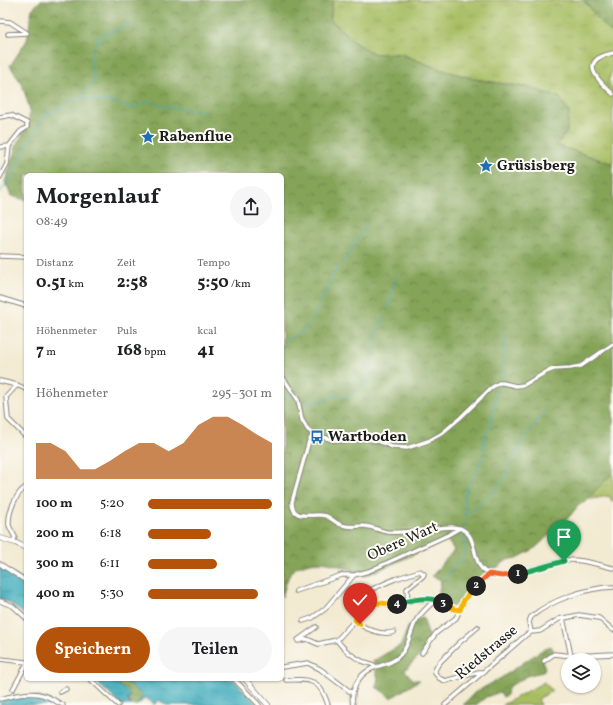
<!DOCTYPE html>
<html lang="de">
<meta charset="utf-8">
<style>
:root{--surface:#fff;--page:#f6f6f6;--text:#202124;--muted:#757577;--accent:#b45309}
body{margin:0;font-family:Vollkorn,serif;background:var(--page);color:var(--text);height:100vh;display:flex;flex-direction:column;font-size:15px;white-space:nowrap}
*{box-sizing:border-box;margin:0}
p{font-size:13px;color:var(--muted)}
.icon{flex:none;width:22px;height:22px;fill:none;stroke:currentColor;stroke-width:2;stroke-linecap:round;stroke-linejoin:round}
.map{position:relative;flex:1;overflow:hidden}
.drawer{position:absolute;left:24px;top:173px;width:260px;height:508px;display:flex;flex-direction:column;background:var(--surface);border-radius:6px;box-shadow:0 1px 3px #0004}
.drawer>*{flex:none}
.fabs{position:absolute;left:561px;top:653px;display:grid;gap:8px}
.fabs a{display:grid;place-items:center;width:40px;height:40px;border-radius:50%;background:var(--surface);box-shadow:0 1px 3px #0004;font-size:20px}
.pin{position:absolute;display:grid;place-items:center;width:34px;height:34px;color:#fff;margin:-41px -17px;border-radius:50% 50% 50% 0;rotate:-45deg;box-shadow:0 0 4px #0007}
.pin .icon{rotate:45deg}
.km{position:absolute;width:20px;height:20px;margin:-10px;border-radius:50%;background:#222;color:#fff;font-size:11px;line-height:20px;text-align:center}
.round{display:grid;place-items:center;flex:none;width:42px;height:42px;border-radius:21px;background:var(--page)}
.summary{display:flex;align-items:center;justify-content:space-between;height:68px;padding:0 12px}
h1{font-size:22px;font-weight:700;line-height:30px}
.figures{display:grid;grid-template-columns:repeat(3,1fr);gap:6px;height:68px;padding:4px 12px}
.figures div{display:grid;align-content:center}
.figures b{font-size:17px;font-weight:700}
.figures small{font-size:11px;font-weight:400}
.figures p{font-size:11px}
.chart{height:112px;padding:8px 12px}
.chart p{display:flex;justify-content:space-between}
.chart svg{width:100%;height:72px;margin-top:4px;fill:var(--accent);opacity:.7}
.primary-button{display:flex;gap:8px;margin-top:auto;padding:8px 12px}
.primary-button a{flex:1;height:46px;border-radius:24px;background:var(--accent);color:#fff;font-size:16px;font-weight:700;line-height:46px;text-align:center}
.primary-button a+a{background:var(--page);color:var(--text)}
ul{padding:0 12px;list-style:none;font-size:13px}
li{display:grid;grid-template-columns:64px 48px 1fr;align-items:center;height:30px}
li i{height:10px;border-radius:5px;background:var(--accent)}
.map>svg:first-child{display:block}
.grass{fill:url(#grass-tufts);stroke:#626c3f}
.forest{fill:url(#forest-crowns);stroke:#50603a}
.water{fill:url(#water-ripples);stroke:#2c636b}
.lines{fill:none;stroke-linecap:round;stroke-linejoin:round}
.stream{stroke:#3baaba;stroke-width:1}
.minor-casing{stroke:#888377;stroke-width:5.5}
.major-casing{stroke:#888377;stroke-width:6}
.minor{stroke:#fff;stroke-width:3.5}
.major{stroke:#fff;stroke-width:4.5}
.split-1-casing{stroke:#fff;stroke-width:8}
.split-2-casing{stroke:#fff;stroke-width:8}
.split-3-casing{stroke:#fff;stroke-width:8}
.split-4-casing{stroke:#fff;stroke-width:8}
.split-5-casing{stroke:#fff;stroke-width:8}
.split-1{stroke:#22a559;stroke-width:5}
.split-2{stroke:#f0652b;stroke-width:5}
.split-3{stroke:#f5b400;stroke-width:5}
.split-4{stroke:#22a559;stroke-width:5}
.split-5{stroke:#f5b400;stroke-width:5}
.labels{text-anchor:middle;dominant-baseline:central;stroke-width:4;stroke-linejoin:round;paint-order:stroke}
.poi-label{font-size:15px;font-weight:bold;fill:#1c1c1c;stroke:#fdfcf7;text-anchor:start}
.street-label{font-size:15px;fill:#1c1c1c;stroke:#fdfcf7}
</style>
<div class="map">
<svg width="613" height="705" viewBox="0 0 613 705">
<defs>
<pattern id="grass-tufts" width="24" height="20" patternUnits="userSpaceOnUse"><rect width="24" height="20" fill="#a7bd62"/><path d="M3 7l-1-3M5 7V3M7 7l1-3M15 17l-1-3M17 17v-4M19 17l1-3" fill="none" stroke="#8fa254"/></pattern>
<pattern id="forest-crowns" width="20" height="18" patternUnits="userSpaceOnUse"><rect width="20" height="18" fill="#85a458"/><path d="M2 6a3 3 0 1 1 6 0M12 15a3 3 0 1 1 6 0" fill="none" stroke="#6c8548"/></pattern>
<pattern id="water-ripples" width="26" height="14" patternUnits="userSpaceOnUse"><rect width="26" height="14" fill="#3baaba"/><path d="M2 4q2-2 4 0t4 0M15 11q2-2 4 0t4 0" fill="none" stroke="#318a96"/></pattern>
</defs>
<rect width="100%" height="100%" fill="#fdfcf7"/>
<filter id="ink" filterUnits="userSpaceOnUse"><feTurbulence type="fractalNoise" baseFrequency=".025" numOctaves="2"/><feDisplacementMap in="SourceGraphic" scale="8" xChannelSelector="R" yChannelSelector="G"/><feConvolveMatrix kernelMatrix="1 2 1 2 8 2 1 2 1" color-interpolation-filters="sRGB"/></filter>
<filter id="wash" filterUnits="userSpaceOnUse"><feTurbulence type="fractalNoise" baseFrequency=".012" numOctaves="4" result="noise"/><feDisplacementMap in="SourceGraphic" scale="16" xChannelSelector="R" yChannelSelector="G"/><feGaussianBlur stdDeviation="0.9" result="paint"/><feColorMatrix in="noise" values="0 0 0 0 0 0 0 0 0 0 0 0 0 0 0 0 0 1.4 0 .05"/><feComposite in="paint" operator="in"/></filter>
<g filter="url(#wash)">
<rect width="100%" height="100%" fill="#f3ead2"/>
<path class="grass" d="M 333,0 L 583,0 L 613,33 L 613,68 L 608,82 L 613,89 L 613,164 L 556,145 L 567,132 L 559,97 L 531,88 L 474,79 L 439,69 L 401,54 L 375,54 L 358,45 L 330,19 Z
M 613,473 L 613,503 L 609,496 L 586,500 Z
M 544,682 L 552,691 L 538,699 L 541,705 L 502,705 Z"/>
<path class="forest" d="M 41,0 L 333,0 L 330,19 L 358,45 L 375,54 L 401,54 L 439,69 L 474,79 L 531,88 L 559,97 L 569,111 L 567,132 L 556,145 L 613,164 L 613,473 L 586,500 L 577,507 L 569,517 L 534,549 L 517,558 L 507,560 L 489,574 L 467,595 L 460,610 L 435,600 L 438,596 L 441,580 L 432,576 L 454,550 L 447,540 L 365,576 C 345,568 325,557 303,565 C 300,566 296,567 294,569 C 287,575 285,589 282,597 L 282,175 L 26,175 L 26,200 L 11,196 L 5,182 L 17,143 L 28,127 L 30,110 L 22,84 L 10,66 L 27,40 L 32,9 Z
M 583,0 L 613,0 L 613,33 C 601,26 593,10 583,0 Z
M 423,617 L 429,638 L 422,653 L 405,670 L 413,680 L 420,680 L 391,698 L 385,693 L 376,687 L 378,678 L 373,661 L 401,645 L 409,625 Z
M 551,646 L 554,651 L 542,660 L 545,668 L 543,672 L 529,675 L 508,687 L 507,695 L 503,697 L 500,692 L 486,697 L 476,705 L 463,705 L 474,693 L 501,678 L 545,648 Z
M 111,679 L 123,679 L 143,696 L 137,705 L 132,705 L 128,701 L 130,697 Z"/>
<path class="water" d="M 0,566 L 26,582 L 26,616 L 8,602 L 0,599 Z
M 93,679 L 111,679 L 130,694 L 127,701 L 132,705 L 121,705 Z
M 123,679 L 233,679 L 258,705 L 166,705 L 159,700 L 155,705 L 146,698 L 137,705 L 143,696 Z
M 27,696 L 37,696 L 60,705 L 0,705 L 0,700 Z"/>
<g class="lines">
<path class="stream" d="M 96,45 L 99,37 L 127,25 L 135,25
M 610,82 L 613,83
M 82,97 L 83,93 L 92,86 L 95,81 C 91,71 89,58 93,49
M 0,193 L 13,174 L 22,154 L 47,114 L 61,108 L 68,102 L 82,98 L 98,101 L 110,101 L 129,108 L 135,108 L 145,102 L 152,102 L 165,107 L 196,110 L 205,114
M 343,263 L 368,222
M 320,304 L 335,271 L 339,267
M 388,308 L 394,283 L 397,278
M 312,320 L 318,307
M 282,344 C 291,334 302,336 309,324
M 502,380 L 502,358 L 505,347 L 506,337
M 361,388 C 372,378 370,359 373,346 C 375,335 381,326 385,316
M 282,396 L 285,394 L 295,399
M 302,401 L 315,402 L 334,396 L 346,397 L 357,390
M 484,452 L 485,436 L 490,426 L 496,394 L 499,386
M 511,463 L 523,440 L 545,410
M 466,515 C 484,502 501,489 509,468
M 464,527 L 465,507 L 464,496 L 468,484 L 477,472 L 483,456
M 445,580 L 452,568 L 461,560 L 465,551 L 464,533"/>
</g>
</g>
<g filter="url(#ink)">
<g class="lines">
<g class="minor-casing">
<path id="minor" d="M 0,21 L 10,22 L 27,33 L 8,34
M 613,53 C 578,60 596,79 613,94
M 0,117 L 11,115 L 27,123 L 27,127 L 20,132 L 9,146 L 7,164 L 0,177
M 0,147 L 9,146
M 0,256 L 26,257
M 0,298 L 26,306
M 282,376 L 298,400 L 302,420 L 308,430 L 313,434 L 333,440 L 348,441 L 365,439 L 378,441 L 392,447 L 407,448 L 428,441 L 441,434 L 460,418 L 491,388 L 499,383 L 503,383 L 516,386 L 524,385 L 546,372 L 554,369 L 570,368 L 581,366 L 613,344
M 0,381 L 17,385 L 26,389
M 17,385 L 6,397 L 8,419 L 26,437
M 313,434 L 309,441 L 292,502 C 292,523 314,512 326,516 C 332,518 336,524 342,525 C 349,528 356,526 363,526 C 372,526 379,531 387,532 C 409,534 431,528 452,527 C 484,528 466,568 491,574 C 518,580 542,563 568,560 C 583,559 599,565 613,568
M 13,542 L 15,537 C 13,533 10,529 9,525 C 8,512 16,493 26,487
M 0,564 L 26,581
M 372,589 L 395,579 L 420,571 L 424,574 L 423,576 L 407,589 L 408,601
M 296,591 L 342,575 L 354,575 L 369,571 L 448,535 L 460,528
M 0,601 L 13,606 L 26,618
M 563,618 L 571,656
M 355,620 C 364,629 382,636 394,632
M 303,621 L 312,618 L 325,609 L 354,575
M 478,627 L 459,643 L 439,663 L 435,670 L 435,673 L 439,678 L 445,681 L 479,672 L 484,672
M 531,632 L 529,622 L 531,617 C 551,600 586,588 613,587
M 298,640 L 316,627
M 337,640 C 342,648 353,657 362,661 C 367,663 372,663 376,667
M 298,641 L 307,639 L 318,644 L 337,640 L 355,620 L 373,605 L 378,603 L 391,605 L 415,600 L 435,600 L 454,609 L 460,610
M 422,653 L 436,633 L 456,618 L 467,595 L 489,574
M 0,659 L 26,662
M 544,661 L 554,654 L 573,656 L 613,654
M 282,667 L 308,663 L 320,669 L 352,693
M 90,679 L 118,705
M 234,679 L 259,705
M 286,680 C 311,679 320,679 328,705
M 13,689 L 26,665
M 60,692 L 66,689
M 0,699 C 17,695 35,689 52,699 C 55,701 58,703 63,705
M 353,705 C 350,691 358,675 371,669 C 382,664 393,664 401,654 C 409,646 410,633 415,623 C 419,614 428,607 435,600
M 445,705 L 526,635 L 531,632 L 540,631 L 559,619 L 579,615 L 599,618 L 613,630"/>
</g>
<g class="major-casing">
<path id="major" d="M 0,538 L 16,543 L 26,548
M 245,679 L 268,705"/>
</g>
<use href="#minor" class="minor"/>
<use href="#major" class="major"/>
</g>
</g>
<g class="lines" filter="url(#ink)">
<g class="split-1-casing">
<path id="split-1" d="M 518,574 L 564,561"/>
</g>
<g class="split-2-casing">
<path id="split-2" d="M 476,586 L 489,574 L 502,576 L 518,574"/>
</g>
<g class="split-3-casing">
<path id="split-3" d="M 443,603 L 454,609 L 460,610 L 464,600 L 476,586"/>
</g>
<g class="split-4-casing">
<path id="split-4" d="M 397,604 C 411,600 430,595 443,603"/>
</g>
<g class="split-5-casing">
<path id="split-5" d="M 360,624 L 355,620 C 362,614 370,603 380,603 C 386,603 390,605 397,604"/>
</g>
<use href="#split-1" class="split-1"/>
<use href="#split-2" class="split-2"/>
<use href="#split-3" class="split-3"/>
<use href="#split-4" class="split-4"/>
<use href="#split-5" class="split-5"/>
</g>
<defs>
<g id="sight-bare" transform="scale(1.08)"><path d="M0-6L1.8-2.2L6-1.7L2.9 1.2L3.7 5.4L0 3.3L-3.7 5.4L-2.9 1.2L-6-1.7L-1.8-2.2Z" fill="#1f6fb2" stroke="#fdfcf7" stroke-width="2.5" paint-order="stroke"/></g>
<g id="bus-bare" transform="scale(1.08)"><path d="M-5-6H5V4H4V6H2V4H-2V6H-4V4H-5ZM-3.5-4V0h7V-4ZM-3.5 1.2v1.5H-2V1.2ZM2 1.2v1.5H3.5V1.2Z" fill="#1f6fb2" stroke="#fdfcf7" stroke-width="2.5" paint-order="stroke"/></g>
</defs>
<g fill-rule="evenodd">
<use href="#sight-bare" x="148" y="137"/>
<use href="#sight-bare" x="486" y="166"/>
<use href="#bus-bare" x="317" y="437"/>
</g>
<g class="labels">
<g class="poi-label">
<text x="159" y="137">Rabenflue</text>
<text x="497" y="166">Grüsisberg</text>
<text x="328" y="437">Wartboden</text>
</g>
<g class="street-label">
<text transform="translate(403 542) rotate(-24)">Obere Wart</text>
<text transform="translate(487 653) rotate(-40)">Riedstrasse</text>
</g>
</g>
</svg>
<div class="fabs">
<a><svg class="icon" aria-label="layers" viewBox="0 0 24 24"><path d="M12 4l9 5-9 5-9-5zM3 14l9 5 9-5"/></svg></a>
</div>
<div class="pin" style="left:564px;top:561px;background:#1e9e55"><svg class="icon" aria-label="arrive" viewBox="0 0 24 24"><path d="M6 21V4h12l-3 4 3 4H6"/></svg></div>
<div class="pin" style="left:360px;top:624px;background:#d93025"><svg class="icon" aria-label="check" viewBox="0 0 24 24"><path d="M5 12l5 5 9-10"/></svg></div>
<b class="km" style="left:518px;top:574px">1</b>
<b class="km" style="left:476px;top:586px">2</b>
<b class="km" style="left:443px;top:603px">3</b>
<b class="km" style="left:397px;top:604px">4</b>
<section class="drawer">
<div class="summary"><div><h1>Morgenlauf</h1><p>08:49</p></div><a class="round"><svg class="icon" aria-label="share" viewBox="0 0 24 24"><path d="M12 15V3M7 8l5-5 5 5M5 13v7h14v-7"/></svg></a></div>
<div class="figures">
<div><p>Distanz</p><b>0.51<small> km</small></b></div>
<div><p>Zeit</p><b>2:58</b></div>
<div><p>Tempo</p><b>5:50<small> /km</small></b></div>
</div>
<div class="figures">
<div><p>Höhenmeter</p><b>7<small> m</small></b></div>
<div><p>Puls</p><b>168<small> bpm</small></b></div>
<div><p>kcal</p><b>41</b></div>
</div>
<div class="chart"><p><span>Höhenmeter</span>295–301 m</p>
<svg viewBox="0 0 160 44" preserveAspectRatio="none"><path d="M0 44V22L10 22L20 27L30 38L40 38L50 33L60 27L70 22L80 22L90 27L100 22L110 11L120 6L130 6L140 11L150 17L160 22V44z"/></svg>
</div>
<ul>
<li><b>100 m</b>5:20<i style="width:100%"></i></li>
<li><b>200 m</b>6:18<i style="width:51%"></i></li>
<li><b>300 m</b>6:11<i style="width:56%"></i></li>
<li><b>400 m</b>5:30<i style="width:89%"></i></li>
</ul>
<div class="primary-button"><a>Speichern</a><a>Teilen</a></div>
</section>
</div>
